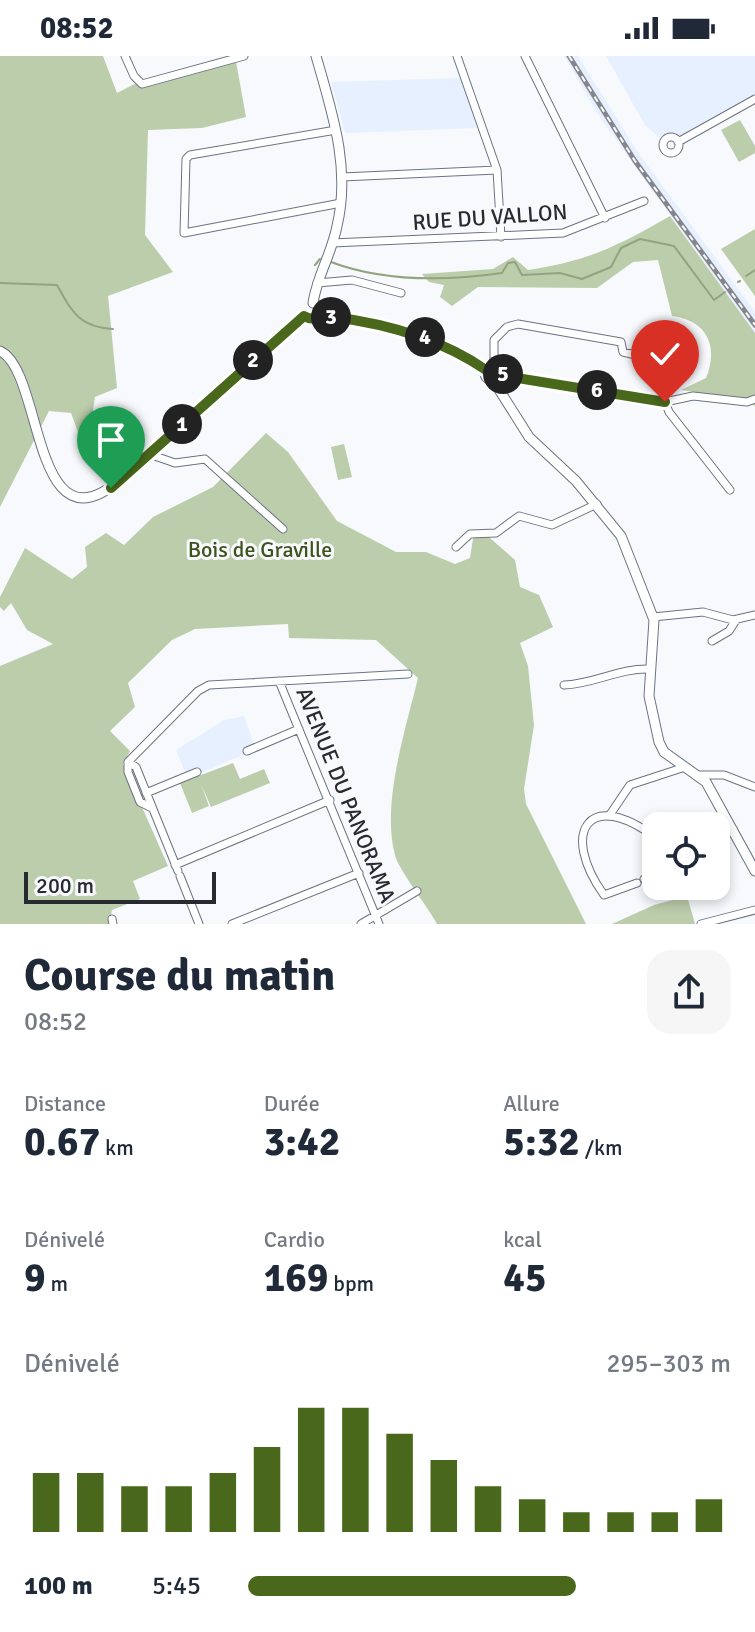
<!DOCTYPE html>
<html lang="fr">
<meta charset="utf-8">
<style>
:root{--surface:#fff;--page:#f6f6f7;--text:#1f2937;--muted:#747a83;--accent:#4a681c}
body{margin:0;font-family:Signika,sans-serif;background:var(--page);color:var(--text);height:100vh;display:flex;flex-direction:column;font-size:30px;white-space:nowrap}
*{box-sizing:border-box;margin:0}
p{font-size:26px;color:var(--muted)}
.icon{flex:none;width:44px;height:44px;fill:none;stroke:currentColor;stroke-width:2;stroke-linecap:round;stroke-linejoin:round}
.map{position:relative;height:868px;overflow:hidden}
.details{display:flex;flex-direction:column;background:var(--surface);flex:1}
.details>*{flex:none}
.buttons{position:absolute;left:642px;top:756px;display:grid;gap:16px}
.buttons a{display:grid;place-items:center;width:88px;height:88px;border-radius:16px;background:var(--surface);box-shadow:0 4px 12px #0003;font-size:40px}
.scale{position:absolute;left:24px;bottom:20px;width:192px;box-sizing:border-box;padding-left:8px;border:4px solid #272a31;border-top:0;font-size:22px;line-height:28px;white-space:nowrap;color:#272a31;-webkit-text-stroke:6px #f7f9fd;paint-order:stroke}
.pin{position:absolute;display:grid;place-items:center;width:68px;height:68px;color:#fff;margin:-82px -34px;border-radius:50% 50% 50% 0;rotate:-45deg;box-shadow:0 0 8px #0007}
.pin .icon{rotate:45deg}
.km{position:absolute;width:40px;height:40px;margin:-20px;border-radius:50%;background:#222;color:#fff;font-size:22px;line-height:40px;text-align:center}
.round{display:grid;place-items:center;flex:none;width:84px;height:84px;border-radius:24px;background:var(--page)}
.overview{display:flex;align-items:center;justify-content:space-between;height:136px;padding:0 24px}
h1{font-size:44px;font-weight:700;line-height:60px}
.figures{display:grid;grid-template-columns:repeat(3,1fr);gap:12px;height:136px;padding:8px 24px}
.figures div{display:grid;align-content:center}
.figures b{font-size:40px;font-weight:700}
.figures small{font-size:22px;font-weight:400}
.figures p{font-size:22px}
.chart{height:224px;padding:16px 24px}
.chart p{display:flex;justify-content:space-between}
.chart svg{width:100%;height:144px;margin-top:8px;stroke:var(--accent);stroke-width:6}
ul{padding:0 24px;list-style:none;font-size:26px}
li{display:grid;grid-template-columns:128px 96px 1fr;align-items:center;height:60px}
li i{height:20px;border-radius:10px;background:var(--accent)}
.status{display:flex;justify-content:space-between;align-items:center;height:56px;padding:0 40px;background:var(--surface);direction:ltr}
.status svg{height:22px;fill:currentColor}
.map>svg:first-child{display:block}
.built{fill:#e7f0ff}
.green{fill:#bccdab}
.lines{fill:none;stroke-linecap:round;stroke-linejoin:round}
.stream{stroke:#92a47f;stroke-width:2}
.minor-casing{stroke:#6a7383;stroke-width:9}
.tertiary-casing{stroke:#6a7383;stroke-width:11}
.minor{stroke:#fff;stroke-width:7}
.tertiary{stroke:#fff;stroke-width:9}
.rail-casing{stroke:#84868c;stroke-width:5}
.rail{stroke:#f7f9fd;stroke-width:2;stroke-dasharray:6;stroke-linecap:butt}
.route-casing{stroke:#fff;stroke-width:16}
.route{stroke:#4a681c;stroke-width:10}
.labels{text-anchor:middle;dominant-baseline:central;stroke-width:6;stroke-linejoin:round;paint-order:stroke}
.street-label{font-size:22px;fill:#272a31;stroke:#f7f9fd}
.park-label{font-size:22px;fill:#3c531b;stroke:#f7f9fd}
</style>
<div class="status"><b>08:52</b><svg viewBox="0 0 49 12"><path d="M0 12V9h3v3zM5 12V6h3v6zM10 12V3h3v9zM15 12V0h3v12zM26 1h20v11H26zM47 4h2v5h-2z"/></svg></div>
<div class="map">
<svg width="755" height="868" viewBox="0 0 755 868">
<rect width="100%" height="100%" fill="#f7f9fd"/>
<path class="built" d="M 564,0 L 578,0 L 637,95 L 755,256 L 755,277 L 601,63 Z
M 606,0 L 755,0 L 755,43 L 678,86 L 671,81 L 664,86 L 645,69 Z
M 460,22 L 478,72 L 345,77 L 331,26 Z
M 244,660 L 254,688 L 246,692 L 248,697 L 200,717 L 197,712 L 185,716 L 176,694 L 224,664 Z"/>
<path class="green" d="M 0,0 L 103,0 L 117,37 L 144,23 L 235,0 L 246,61 L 202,72 L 148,74 L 145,179 L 173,216 L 108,240 L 117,332 L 95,341 L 90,373 L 78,376 L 71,357 L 49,355 L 0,451 Z
M 740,64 L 755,90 L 755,97 L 739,106 L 721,74 Z
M 670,160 L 755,277 L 755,350 L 743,343 L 681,334 L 706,322 C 719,291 707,264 672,260 L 658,204 L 633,206 L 597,232 L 478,231 L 452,250 L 440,241 L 444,229 L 429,226 L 422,218 L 493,213 L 513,201 L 528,214 C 588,205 618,190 670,160 Z
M 755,173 L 755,240 L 721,193 Z
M 266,377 L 288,396 L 337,465 L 396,496 L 426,496 L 455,508 L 470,502 L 473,483 L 482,475 L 515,504 L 520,531 L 539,539 L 553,571 L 520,587 L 528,610 L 534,669 L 524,733 L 526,748 L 586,868 L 437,868 C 428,851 398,813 395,799 C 381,748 406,672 418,622 L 376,584 L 289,582 L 288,568 L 195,573 L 172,584 L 128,627 L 135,651 L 110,675 L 130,695 L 123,708 L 168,810 L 133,825 L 140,843 L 112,854 L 109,868 L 0,868 L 0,610 L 53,588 L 27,574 L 11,547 L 4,555 L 0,551 L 0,541 L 25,492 L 72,523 L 87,511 L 85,491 L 106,477 L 124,489 L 153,461 L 213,431 Z
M 344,388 L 352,421 L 338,424 L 331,391 Z
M 233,707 L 240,723 L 264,713 L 270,727 L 211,751 L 201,728 L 209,750 L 192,757 L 180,727 Z
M 687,840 L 695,868 L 612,868 L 654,849 Z"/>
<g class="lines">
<path class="stream" d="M 331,206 C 384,226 446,225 502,217 L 508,207 L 515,206 L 522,219 L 560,217 L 582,223 L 611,211 L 621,192 L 640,183 L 674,190 L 714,244 L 725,236
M 315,209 L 320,203
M 746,220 L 755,214
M 738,226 L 740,225
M 0,227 L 57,229 C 72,256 79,271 113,273"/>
<g class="minor-casing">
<path id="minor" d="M 125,0 L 134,20 L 142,28 L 244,0
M 457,0 L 497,114 L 501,181
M 525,0 L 605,162
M 336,74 L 190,99 L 186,103 L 184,177 L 341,147
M663 89a8 8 0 1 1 16 0a8 8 0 1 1-16 0Z
M 678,86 L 755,43
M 342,121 L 497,114
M 332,187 L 563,177 L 644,145
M 317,227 L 352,224 L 401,237
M 494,310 L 494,284 L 507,271 L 518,268 L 621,286 L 623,296 L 657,304
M 499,319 L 665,346 L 693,340 L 747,346 L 755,343
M 665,346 L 669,356 L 730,434
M 149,398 L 175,407 L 205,403 L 283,473
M 456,491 L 470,478 L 496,477 L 519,460 L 552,469 L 597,448
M 653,561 L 703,556 L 733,564 L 755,559
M 712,585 L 729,575 L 736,564
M 279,625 L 379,868
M 564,629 C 594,628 619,612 650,613
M 247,695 L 299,673
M 128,706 L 198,635 L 209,629 L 408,618
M 128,706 L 136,711 L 178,815
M 128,706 L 128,716 L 140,746 L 152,752
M 697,719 L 724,719 L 755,731
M 146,737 L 197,716
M 609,760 L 630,729 L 685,711
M 716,782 L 733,773
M 175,809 L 330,744
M 180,820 L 199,868
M 644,823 L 656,818
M 637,827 L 604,839 C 559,776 589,731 656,782
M 112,863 L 113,868
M 232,868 L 359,817
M 361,868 L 417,835
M 701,868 L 755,854"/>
</g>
<g class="tertiary-casing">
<path id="tertiary" d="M 313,247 C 317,220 332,197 337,170 C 351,112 332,56 316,0
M 304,260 C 314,266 323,260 334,261 C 388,269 441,283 486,314
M 0,295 C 44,315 31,499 120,424 L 304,260
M485 317a7 7 0 1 1 14 0a7 7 0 1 1-14 0Z
M 493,324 L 529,381 L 576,425 L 621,480 L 654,564 L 649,640 L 659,686 L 664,696 L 706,726 L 755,815"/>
</g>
<use href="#minor" class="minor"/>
<use href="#tertiary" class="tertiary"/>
<g class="rail-casing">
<path id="rail" d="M 569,0 L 635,105 L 755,269"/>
</g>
<use href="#rail" class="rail"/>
</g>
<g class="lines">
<g class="route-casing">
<path id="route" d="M 111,432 L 304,260 C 314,266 323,260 334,261 C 388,268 441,283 486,314 L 496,311 L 499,319 L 665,346"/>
</g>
<use href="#route" class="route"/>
</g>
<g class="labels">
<g class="street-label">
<text transform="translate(490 161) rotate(-4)">RUE DU VALLON</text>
<text transform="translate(346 739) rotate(68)">AVENUE DU PANORAMA</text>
</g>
<g class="park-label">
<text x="260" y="493">Bois de Graville</text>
</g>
</g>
</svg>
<div class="buttons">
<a><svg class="icon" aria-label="locate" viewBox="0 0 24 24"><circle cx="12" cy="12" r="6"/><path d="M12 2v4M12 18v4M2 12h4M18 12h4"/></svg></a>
</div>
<div class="scale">200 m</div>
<div class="pin" style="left:111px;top:432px;background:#1e9e55"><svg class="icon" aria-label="arrive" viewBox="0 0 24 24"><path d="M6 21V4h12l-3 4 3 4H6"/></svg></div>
<div class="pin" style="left:665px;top:346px;background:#d93025"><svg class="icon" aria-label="check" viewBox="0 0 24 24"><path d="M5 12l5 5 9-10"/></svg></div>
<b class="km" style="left:182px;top:368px">1</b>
<b class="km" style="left:253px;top:304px">2</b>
<b class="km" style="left:331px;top:261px">3</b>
<b class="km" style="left:425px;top:281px">4</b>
<b class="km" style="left:503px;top:318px">5</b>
<b class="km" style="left:597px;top:334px">6</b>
</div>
<section class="details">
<div class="overview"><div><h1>Course du matin</h1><p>08:52</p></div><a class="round"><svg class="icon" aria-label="share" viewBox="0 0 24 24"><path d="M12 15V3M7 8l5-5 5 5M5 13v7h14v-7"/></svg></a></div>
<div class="figures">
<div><p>Distance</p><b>0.67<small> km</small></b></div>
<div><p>Durée</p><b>3:42</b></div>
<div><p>Allure</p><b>5:32<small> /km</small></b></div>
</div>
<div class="figures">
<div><p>Dénivelé</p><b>9<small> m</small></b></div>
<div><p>Cardio</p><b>169<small> bpm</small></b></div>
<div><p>kcal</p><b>45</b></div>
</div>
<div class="chart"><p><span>Dénivelé</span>295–303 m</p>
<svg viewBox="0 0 160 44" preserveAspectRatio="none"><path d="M5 44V26M15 44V26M25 44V30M35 44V30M45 44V26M55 44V18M65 44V6M75 44V6M85 44V14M95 44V22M105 44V30M115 44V34M125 44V38M135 44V38M145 44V38M155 44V34"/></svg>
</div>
<ul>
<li><b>100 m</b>5:45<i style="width:68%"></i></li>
</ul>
</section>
